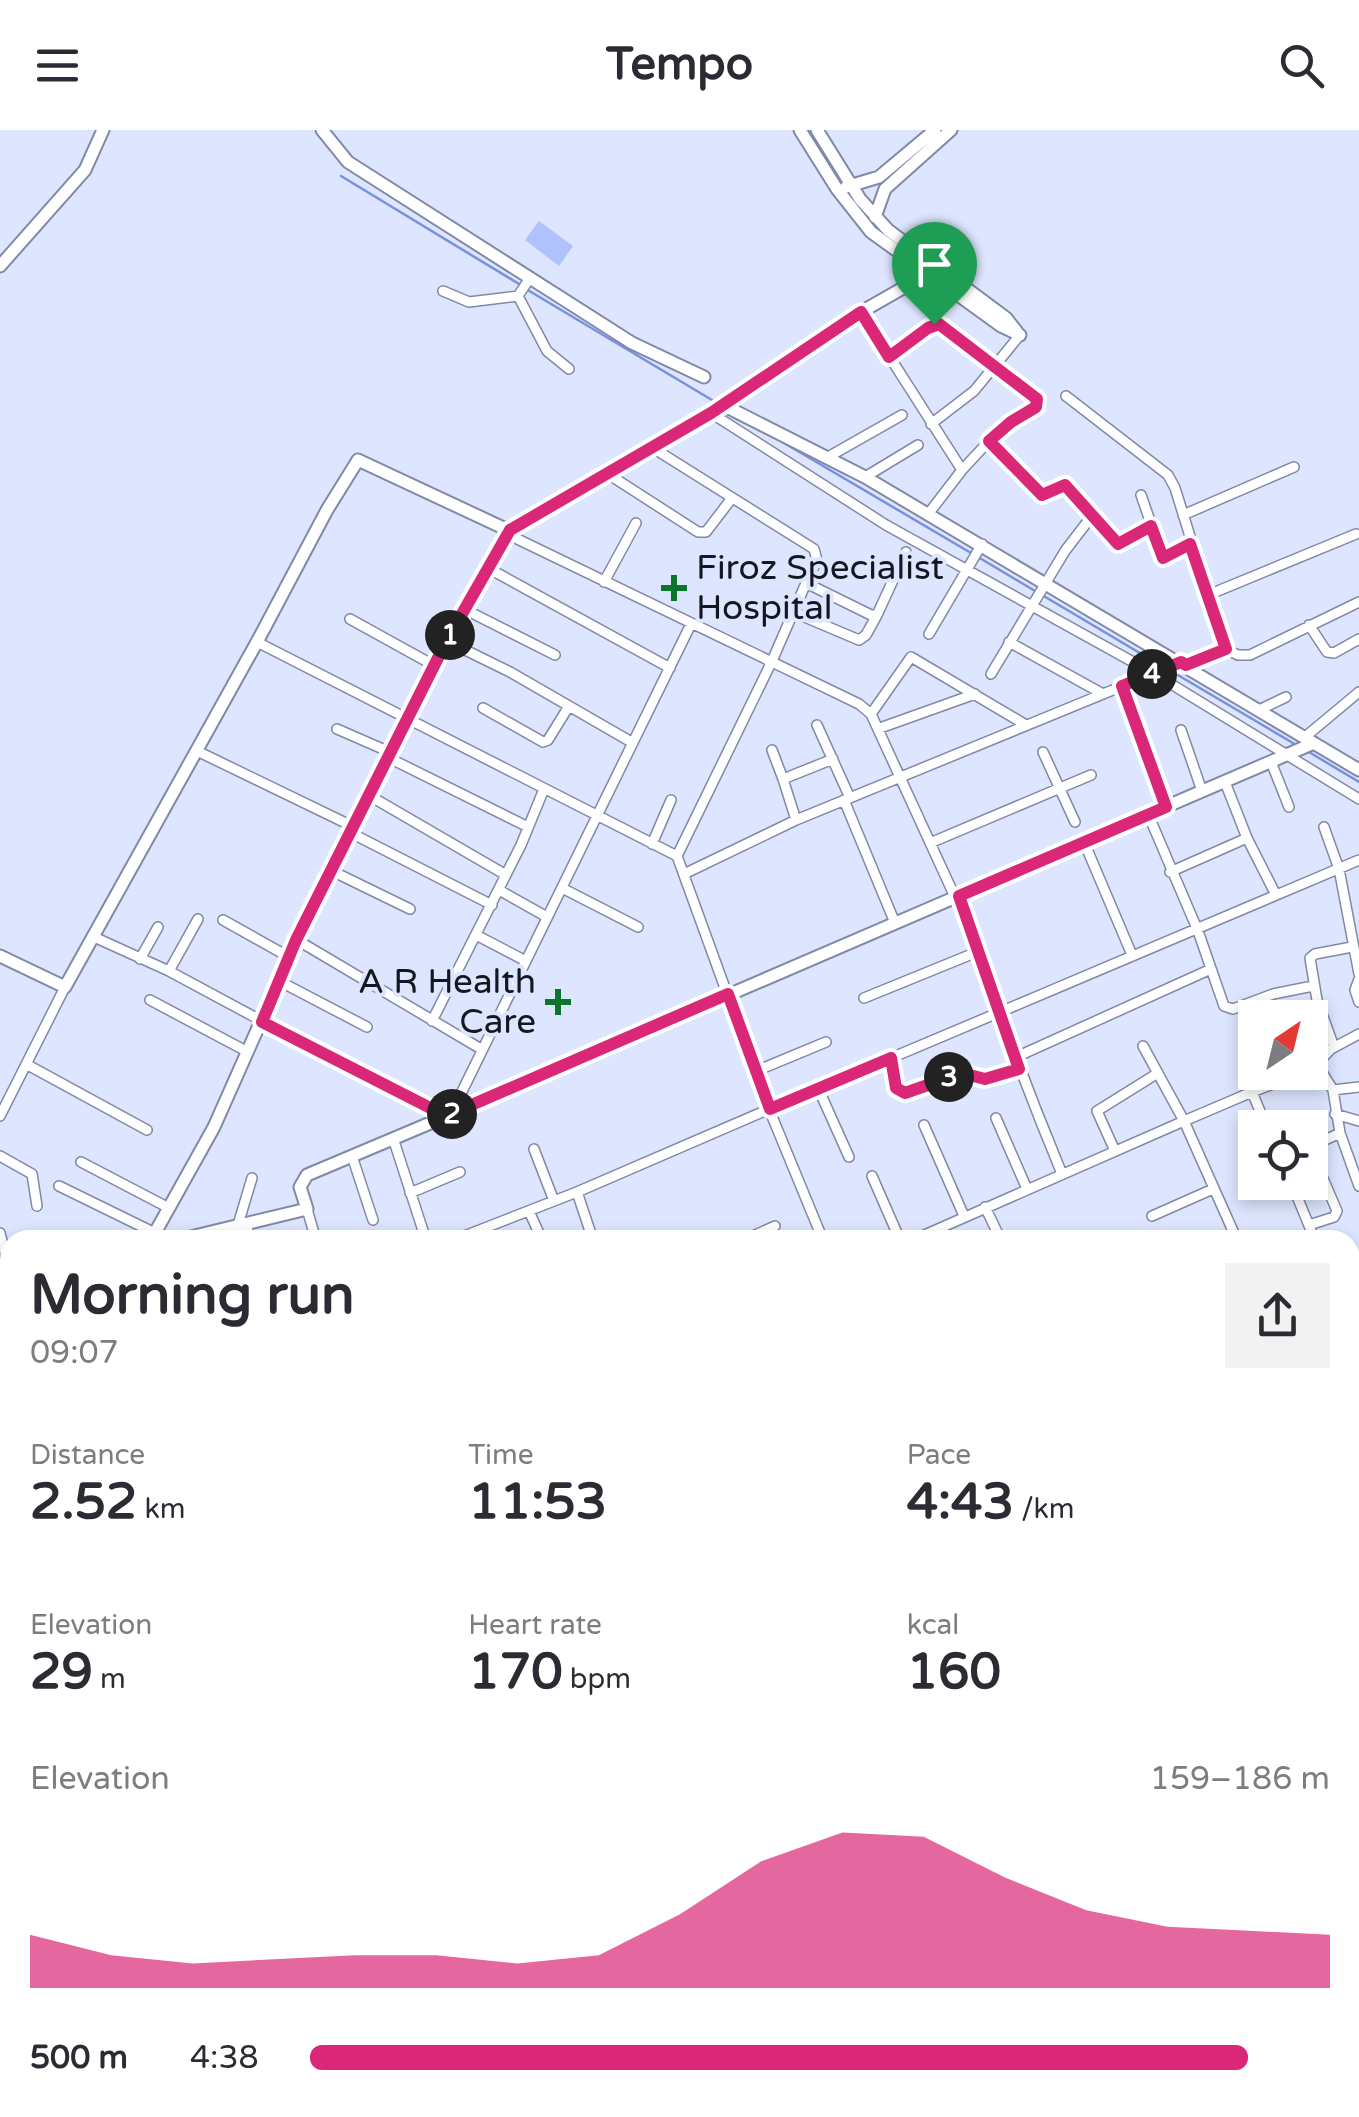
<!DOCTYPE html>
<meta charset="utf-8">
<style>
:root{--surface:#fff;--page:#f2f2f3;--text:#2b2b33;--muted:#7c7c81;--accent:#db2777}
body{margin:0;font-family:"Varela Round",sans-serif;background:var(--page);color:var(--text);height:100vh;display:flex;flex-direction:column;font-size:38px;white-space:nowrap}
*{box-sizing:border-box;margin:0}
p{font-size:32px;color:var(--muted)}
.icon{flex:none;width:55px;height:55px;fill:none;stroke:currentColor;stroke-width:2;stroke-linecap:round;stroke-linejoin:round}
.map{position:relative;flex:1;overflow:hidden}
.side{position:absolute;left:0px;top:1100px;width:1360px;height:888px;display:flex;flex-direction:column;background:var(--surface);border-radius:30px 30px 0 0;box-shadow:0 5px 15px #0003}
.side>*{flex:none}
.needle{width:65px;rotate:35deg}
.controls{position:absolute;left:1238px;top:870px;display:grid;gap:20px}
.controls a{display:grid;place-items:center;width:90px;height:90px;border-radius:0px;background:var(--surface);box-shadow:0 5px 15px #0003;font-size:50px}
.pin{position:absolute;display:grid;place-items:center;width:85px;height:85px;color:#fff;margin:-102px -42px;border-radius:50% 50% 50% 0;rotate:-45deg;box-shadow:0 0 10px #0007}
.pin .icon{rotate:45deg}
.km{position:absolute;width:50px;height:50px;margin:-25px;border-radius:50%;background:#222;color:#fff;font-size:28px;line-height:50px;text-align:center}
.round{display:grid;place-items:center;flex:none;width:105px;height:105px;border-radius:0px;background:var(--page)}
.summary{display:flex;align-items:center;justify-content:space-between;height:170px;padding:0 30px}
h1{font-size:55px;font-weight:800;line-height:75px}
.stats{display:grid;grid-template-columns:repeat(3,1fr);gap:15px;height:170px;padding:10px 30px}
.stats div{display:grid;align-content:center}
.stats b{font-size:50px;font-weight:800}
.stats small{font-size:28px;font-weight:400}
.stats p{font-size:28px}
.chart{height:280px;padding:20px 30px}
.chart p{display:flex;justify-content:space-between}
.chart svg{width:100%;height:180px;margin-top:10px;fill:var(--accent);opacity:.7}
ul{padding:0 30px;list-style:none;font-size:32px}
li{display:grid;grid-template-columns:160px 120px 1fr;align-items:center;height:75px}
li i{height:25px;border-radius:12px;background:var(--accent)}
header{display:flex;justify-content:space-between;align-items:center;height:130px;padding:0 30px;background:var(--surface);font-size:45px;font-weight:800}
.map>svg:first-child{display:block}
.green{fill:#afc2fd}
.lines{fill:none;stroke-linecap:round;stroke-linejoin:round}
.stream{stroke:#798fe0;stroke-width:2.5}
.minor-casing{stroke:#8089a5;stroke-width:12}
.tertiary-casing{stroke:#8089a5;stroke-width:15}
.minor{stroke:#fff;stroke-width:9}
.tertiary{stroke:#fff;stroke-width:11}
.route-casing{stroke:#fff;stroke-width:20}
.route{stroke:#db2777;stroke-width:12}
.poi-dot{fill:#09762a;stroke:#dde6fe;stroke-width:4}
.labels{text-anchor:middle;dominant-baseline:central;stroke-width:8;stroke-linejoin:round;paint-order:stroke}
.poi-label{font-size:35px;fill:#141722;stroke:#dde6fe;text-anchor:start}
</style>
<header><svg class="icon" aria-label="menu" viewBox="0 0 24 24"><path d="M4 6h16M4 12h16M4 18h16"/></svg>Tempo<svg class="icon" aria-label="search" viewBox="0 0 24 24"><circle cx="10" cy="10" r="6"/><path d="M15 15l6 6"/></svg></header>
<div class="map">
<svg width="1359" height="1987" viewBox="0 0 1359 1987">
<rect width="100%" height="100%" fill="#dde6fe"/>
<path class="green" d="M 539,91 L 573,116 L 559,136 L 525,110 Z"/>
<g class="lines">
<path class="stream" d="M 341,46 L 519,154
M 526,159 L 717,273
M 779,310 L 971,423
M 978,427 L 1035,461
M 1042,465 L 1160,535
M 1171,541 L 1298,616
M 1309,622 L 1359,652"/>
<g class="minor-casing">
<path id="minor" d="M 443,161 L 469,172 L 518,166 L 530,148
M 518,166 L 547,221 L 569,239
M 861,182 L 962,340
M 889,227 L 928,197 L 939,194 L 1039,272 L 989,311 L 962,340 L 929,383
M 1066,266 L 1168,345 L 1175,358 L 1225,519 L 1186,535
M 711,283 L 886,395 L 1153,543 L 1359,669
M 931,294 L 974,261 L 1020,205
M 989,311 L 1042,365 L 1060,354 L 1065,355 L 1118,415 L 1151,396
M 653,318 L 814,419 L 817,430 L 806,453
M 828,327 L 902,285
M 608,344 L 698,402 L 706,402 L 732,368
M 865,347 L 918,315
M 1141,365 L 1163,428 L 1190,414
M 1183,385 L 1294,337
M 507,404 L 859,574 L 871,584 L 955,767
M 486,437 L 670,538
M 604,452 L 636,393
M 1208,465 L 1356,404
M 464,479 L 555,525
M 793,482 L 859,510 L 866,505 L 877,485
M 350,489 L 435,536
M 1309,495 L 1327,522 L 1334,523 L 1359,509
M 929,504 L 982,414
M 447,511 L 510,542 L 633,613
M 257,512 L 677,726
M 1009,512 L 1103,564
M 1225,519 L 1238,525 L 1250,525 L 1359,472
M 991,544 L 1065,421 L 1091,387
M 1122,556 L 1166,677
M 483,578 L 543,612 L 548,610 L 569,576
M 1259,580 L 1286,567
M 871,584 L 911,527 L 1026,595
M 817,595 L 850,668
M 880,598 L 975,564
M 337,599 L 392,623
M 1181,600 L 1202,661
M 1305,607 L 1359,562
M 772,620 L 783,649
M 197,621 L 354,697
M 1043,622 L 1075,692
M 389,628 L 528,697
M 1271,632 L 1289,677
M 1225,652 L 1247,708 L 1276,765
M 370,666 L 506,745
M 844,670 L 895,793
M 1148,684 L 1198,801 L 1224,876 L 1233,879 L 1273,864 L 1313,856
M 796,690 L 783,649 L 833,629
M 1324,697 L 1339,739 L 1359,844
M 351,703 L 492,775
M 1084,712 L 1132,825
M 930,713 L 1091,645
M 652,714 L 671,670
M 332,741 L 410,779
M 1170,742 L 1247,708
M 684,744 L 796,690 L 1181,532
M 562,758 L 638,797
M 499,760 L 547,787
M 959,766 C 990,860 1024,952 1062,1044
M 223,790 L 289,827
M 476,805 L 526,831
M 94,807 L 169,841 L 262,891
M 297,810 L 481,919
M 140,829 L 158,797
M 169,841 L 198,789
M 1359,849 L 1355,860 L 1359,872
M 279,851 L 367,897
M 864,868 L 977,822
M 150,870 L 248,922
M 432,891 L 521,715 L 544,659
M 1334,917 L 1317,870 L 1310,828 L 1315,824 L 1352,817
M 891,928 C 1047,862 1203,797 1359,730
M 1014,928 L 1211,839
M 26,934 L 147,1000
M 1317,934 L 1331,919 L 1359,904
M 1310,939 L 1317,934 L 1333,960 L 1359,957
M 756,941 L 826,912
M 818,958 L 891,928 L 900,963 L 962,943 L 985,949 L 1019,939
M 1333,960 L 1340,1003 L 1359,1056
M 1252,962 L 1304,942
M 451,984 L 691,494
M 1335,984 L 1359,991
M 0,986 L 65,857
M 996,988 L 1027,1059
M 924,995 L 964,1086
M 393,1008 L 426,1110
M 1310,1017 L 1340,1003
M 534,1019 L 554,1071
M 1115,1021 L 1097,981 L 1158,943
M 0,1026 L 32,1044 L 37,1076
M 352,1026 L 373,1090
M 81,1032 L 169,1078
M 872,1046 L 900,1110
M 1291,1052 L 1315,1110
M 59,1056 L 155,1103
M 577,1062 L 818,958 L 849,1027
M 410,1063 L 460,1042
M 985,1077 L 1001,1110
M 307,1079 L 316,1110
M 529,1081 L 542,1110
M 1152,1086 L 1213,1059
M 246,1095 L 251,1110
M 1309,1095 L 1334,1087 L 1337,1081 L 1310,1018
M 237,1098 L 252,1048
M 0,1103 L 8,1134
M 454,1110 L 577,1062 L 593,1110
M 744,1110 L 775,1096
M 823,1110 L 769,979 L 677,726 L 772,531 L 806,453 L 871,485 L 877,485 L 906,422
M 913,1110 L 1184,991 L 1143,916
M 1237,1110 L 1184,991 L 1252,962 L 1267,998
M 1350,1137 L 1359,1135
M 1350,1227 L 1359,1225
M 0,1246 L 10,1241
M 1354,1307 L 1359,1319
M 0,1308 L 10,1303
M 1350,1359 L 1359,1356
M 0,1387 L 8,1382
M 1350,1430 L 1359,1431
M 1350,1461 L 1359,1500
M 3,1474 L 10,1487
M 1351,1522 L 1359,1535
M 0,1560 L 3,1566
M 1350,1589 L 1359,1601
M 0,1602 L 10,1598
M 1350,1659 L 1359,1671
M 0,1668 L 10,1664
M 1350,1718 L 1359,1731
M 0,1742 L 10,1737
M 1350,1759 L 1359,1754
M 0,1809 L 10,1816
M 1350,1847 L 1359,1867
M 1350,1895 L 1359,1892
M 0,1962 L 13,1987
M 1350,1967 L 1359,1963
M 165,1978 L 169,1987
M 1023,1978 L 1033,1980 L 1038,1978
M 1206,1978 L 1212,1987
M 1254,1978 L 1259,1987
M 1329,1978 L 1334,1987
M 576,1987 L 602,1978
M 762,1987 L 789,1978
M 877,1987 L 901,1978
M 943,1987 L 961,1980
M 1143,1987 L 1162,1978
M 1292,1987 L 1319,1978"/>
</g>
<g class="tertiary-casing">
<path id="tertiary" d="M 322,0 L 348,32 L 632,213 L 704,247
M 800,0 L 837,59 L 871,102 L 1001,196 L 1020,205
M 817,0 L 860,69 L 888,100 L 1006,188 L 1017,202
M 846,57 L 879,47 L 935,0
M 875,87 L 885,59 L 951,0
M 0,136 L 85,40 L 103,0
M 723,275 L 865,347 L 1359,640
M 0,826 L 65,857 L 257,512 L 327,380 L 358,330 L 510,401
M 262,891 L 447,986 L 1314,613
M 151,1110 L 214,997 L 297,810 L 447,511 L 507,404 L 711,283 L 861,182 L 938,138
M 178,1110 L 307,1079 L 300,1057 L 307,1045 L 447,986
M 0,1203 L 10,1225
M 409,1978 L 414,1987
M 53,1987 L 71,1978"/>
</g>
<use href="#minor" class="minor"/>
<use href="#tertiary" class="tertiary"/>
</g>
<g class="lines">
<g class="route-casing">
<path id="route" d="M 861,182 L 889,227 L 928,198 L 939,194 L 1037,269 L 1036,277 L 1011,292 L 989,311 L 1042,365 L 1065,355 L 1118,414 L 1151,396 L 1163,428 L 1190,414 L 1226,519 L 1186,535 L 1181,532 L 1122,556 L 1166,677 L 959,766 L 1019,939 L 985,949 L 962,943 L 905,963 L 896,958 L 891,928 L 770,979 L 728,864 L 446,986 L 262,892 L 296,810 L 447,510 L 510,400 L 711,283 Z"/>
</g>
<use href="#route" class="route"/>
</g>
<g class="poi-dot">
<path d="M669 443h10v10h10v10h-10v10h-10v-10h-10v-10h10z"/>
<path d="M553 857h10v10h10v10h-10v10h-10v-10h-10v-10h10z"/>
</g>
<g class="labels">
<g class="poi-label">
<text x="696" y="438">Firoz Specialist<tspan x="696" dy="40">Hospital</tspan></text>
<text x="536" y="852" text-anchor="end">A R Health<tspan x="536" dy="40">Care</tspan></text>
</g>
</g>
</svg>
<div class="controls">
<a><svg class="needle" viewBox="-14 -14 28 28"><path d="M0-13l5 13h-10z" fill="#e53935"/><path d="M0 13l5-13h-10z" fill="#7c7c81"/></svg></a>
<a><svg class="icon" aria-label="locate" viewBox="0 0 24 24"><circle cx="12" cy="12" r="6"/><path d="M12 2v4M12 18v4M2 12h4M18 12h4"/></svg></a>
</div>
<div class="pin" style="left:934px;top:194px;background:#1e9e55"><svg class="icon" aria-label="arrive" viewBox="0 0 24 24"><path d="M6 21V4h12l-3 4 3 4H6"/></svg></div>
<b class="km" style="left:450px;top:505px">1</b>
<b class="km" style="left:452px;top:984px">2</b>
<b class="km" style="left:949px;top:947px">3</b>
<b class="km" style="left:1152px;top:544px">4</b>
<section class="side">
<div class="summary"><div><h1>Morning run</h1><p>09:07</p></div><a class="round"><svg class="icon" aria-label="share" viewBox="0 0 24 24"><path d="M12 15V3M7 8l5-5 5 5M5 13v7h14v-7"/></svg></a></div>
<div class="stats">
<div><p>Distance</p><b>2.52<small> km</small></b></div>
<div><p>Time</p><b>11:53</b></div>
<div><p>Pace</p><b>4:43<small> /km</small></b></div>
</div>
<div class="stats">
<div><p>Elevation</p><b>29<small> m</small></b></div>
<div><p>Heart rate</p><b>170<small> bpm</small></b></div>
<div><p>kcal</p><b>160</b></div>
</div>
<div class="chart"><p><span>Elevation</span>159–186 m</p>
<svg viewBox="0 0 160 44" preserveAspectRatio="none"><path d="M0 44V31L10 36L20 38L30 37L40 36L50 36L60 38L70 36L80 26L90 13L100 6L110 7L120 17L130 25L140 29L150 30L160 31V44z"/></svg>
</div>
<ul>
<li><b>500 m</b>4:38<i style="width:92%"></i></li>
</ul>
</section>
</div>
